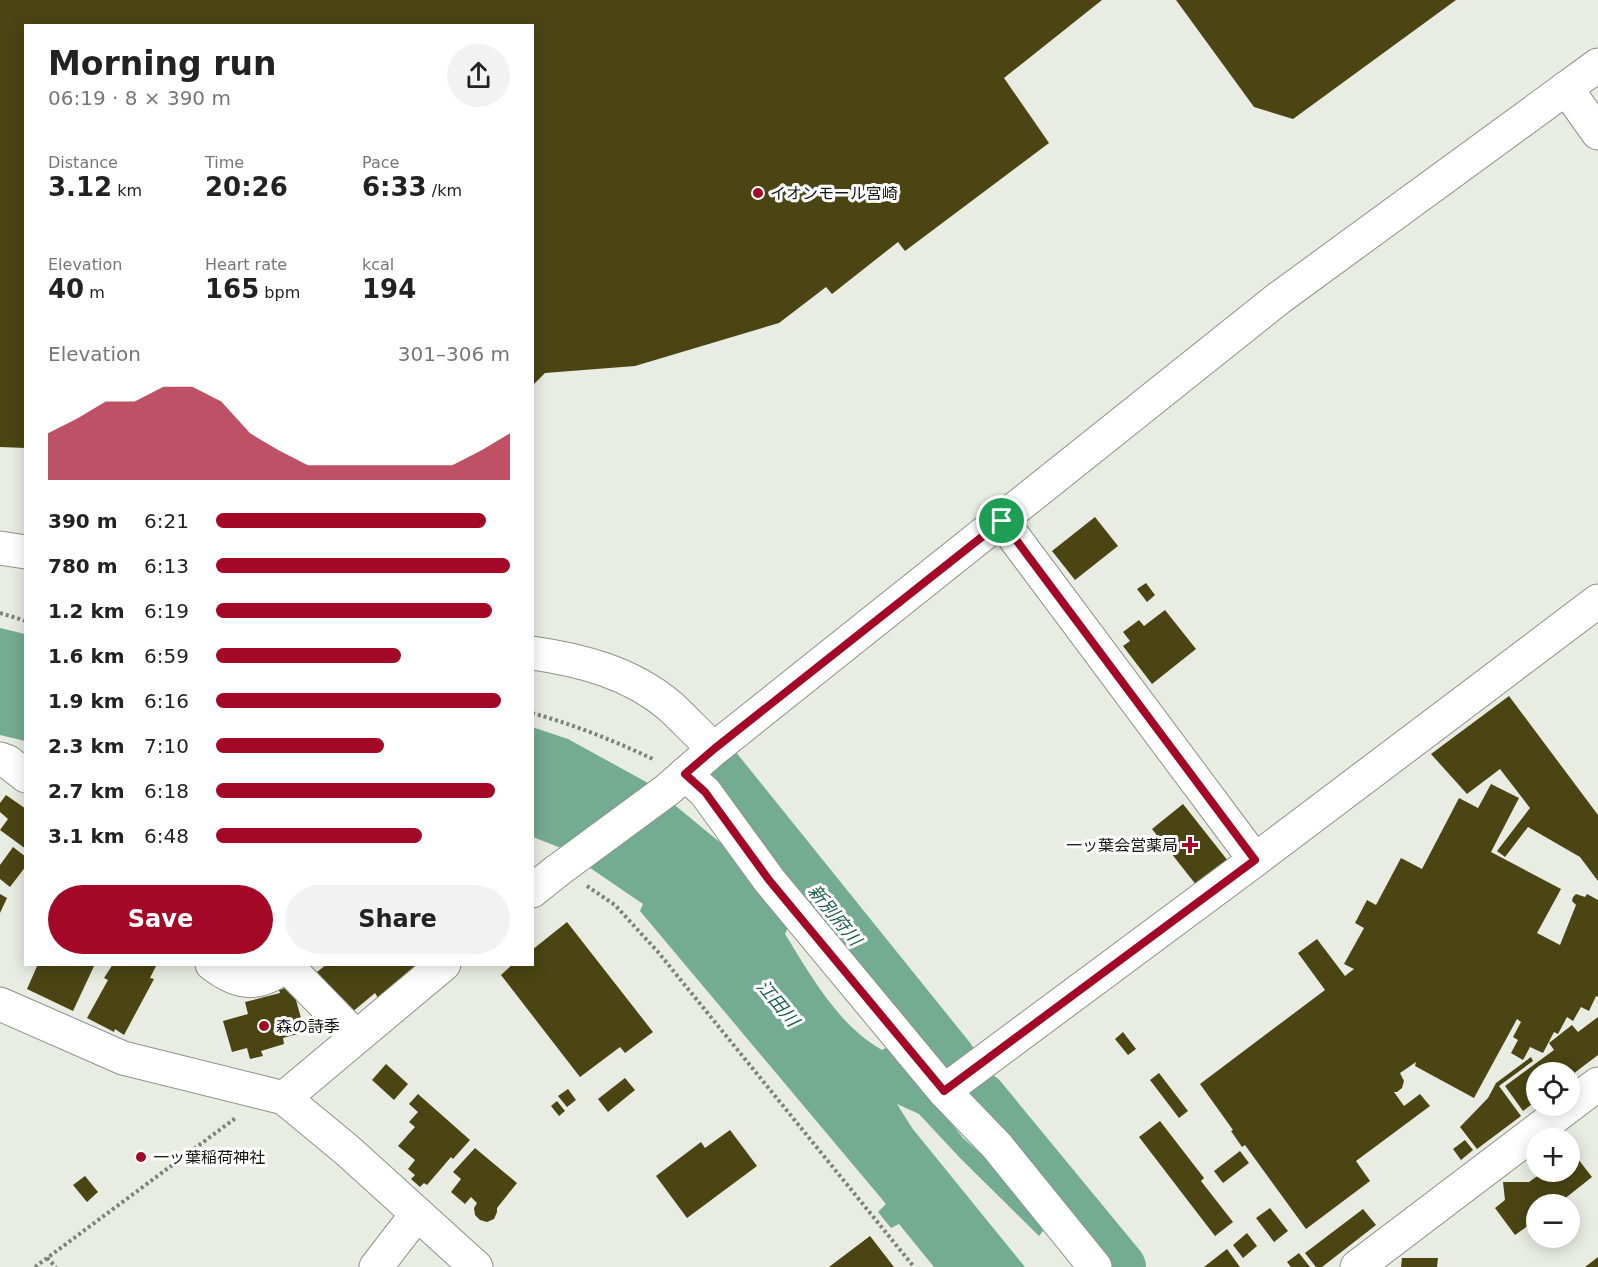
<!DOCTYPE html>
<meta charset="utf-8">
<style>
:root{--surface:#fff;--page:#f2f2f2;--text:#222;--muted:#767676;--accent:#a40827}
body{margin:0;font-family:"DejaVu Sans","Noto Sans JP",sans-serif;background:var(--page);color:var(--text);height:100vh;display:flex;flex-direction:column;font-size:22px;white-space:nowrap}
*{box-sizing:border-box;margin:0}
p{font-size:20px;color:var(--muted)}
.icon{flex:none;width:33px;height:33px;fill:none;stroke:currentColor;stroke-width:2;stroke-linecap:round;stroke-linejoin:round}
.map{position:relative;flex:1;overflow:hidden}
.side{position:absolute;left:24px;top:24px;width:510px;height:942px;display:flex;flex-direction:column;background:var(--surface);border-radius:0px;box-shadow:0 3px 15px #0003}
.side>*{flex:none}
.controls{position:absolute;left:1526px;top:1062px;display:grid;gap:12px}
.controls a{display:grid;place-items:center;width:54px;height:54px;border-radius:50%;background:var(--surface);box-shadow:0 3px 15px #0003;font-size:30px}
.pin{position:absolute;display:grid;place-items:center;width:51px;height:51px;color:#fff;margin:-26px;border:3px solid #fff;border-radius:50%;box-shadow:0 2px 6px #0007}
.round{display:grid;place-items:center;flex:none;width:63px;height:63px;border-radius:32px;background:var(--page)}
.overview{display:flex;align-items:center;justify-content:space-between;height:102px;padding:0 24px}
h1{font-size:33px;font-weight:800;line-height:45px}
.figures{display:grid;grid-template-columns:repeat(3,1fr);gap:9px;height:102px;padding:6px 24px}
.figures div{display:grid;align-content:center}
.figures b{font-size:26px;font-weight:800}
.figures small{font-size:16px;font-weight:400}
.figures p{font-size:16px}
.chart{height:168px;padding:12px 24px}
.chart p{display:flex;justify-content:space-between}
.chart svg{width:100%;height:108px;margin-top:6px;fill:var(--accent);opacity:.7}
.button{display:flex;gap:12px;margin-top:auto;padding:12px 24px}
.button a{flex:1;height:69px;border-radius:36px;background:var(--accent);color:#fff;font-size:24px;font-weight:800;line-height:69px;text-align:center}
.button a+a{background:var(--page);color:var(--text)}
ul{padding:0 24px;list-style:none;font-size:20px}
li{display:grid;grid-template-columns:96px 72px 1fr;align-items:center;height:45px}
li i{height:15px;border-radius:8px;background:var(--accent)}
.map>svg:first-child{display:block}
.water{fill:#74ab93}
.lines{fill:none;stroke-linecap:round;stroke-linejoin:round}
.river{stroke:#74ab93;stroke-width:50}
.building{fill:#4a4513}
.minor-casing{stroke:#8e9288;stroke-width:35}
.tertiary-casing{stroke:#8e9288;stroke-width:35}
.path{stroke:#7f817b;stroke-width:4;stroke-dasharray:3 3;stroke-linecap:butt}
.minor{stroke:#fff;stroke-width:33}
.tertiary{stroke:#fff;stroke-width:33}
.route-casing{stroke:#fff;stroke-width:12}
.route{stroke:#a40827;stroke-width:8}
.poi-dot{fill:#a40827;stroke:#fff;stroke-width:2}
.labels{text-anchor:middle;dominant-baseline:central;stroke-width:6;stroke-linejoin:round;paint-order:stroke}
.poi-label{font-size:16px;fill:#141512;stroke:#fff;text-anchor:start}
.water-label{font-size:18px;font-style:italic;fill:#1b5f47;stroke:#fff}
</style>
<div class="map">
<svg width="1598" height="1267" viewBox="0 0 1598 1267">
<rect width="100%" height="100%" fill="#e8ece2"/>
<path class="water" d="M 0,628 L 25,634 L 25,741 L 0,735 Z
M 532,727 L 568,739 L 648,783 L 728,849 L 789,925 L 785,934 C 811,976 838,1025 882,1050 L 890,1046 L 963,1138 L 998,1169 L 1047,1226 L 1039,1236 L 961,1159 L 919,1114 L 897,1104 L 912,1128 L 1025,1267 L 934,1267 L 899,1224 L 891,1228 L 878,1212 L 886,1204 L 640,911 L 643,904 L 561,848 L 533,837 Z"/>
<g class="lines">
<path class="river" d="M 719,771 L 951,1059
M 981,1097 L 1121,1267"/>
</g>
<path class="building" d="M 0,0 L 1102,0 L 1004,78 L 1049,143 L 905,251 L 898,242 L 832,294 L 826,287 L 779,323 L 635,366 L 545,373 L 532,386 L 532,26 L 26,26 L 26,448 L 0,447 Z
M 1176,0 L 1456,0 L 1293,119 L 1254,107 Z
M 1095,517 L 1118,546 L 1075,580 L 1052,551 Z
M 1146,583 L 1155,595 L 1147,602 L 1137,589 Z
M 1165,610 L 1196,649 L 1152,684 L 1123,646 L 1130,641 L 1123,632 L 1139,620 L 1144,626 Z
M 1509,696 L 1598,815 L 1598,881 L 1580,857 L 1528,827 L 1505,857 L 1497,851 L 1530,808 L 1500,769 L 1467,794 L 1431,754 Z
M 1491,784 L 1519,798 L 1491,852 L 1561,889 L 1537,933 L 1560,945 L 1576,905 L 1572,901 L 1573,897 L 1576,894 L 1585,897 L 1587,894 L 1598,900 L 1598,997 L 1596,996 L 1589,1011 L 1581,1007 L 1573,1021 L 1567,1017 L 1558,1034 L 1554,1032 L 1543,1053 L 1530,1047 L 1523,1060 L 1511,1053 L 1518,1040 L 1513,1037 L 1521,1022 L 1517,1019 L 1474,1098 L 1415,1066 L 1416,1062 L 1400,1073 L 1404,1081 L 1402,1088 L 1397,1092 L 1394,1092 L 1404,1106 L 1420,1094 L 1430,1106 L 1356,1161 L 1370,1181 L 1306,1229 L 1245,1145 L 1242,1147 L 1231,1131 L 1233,1130 L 1200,1084 L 1325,990 L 1298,953 L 1317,939 L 1345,976 L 1354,969 L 1344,964 L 1364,928 L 1355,923 L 1367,900 L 1376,905 L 1401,858 L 1422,869 L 1459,798 L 1478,808 Z
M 6,795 L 26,809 L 26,849 L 0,830 L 8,819 L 0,812 L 0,803 Z
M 1183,804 L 1228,861 L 1197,886 L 1152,829 Z
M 13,847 L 26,857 L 26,866 L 10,887 L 0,879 L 0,865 Z
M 0,894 L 7,898 L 0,913 Z
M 567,922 L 653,1032 L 625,1053 L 620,1047 L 580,1077 L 501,975 L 513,964 L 532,964 L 532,950 Z
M 38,964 L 95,964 L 73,1011 L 27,989 Z
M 113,964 L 157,964 L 150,978 L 154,979 L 124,1035 L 115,1029 L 114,1032 L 87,1018 L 108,980 L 104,978 Z
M 327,964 L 418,964 L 378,998 L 375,993 L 351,1013 L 317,972 Z
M 292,986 L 305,1032 L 283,1038 L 284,1044 L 261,1051 L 263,1056 L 250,1059 L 247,1048 L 232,1052 L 223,1021 L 248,1014 L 245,1002 L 280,993 L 279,990 Z
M 1598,1017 L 1598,1055 L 1569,1077 L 1569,1072 L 1536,1072 L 1536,1101 L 1523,1111 L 1505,1086 L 1554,1050 L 1549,1043 L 1572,1025 L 1578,1032 Z
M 1123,1032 L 1136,1049 L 1128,1055 L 1115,1039 Z
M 1531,1057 L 1533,1061 L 1499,1086 L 1521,1116 L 1477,1149 L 1460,1127 L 1488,1098 L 1496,1083 Z
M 386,1064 L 408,1084 L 394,1100 L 372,1080 Z
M 1159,1073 L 1188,1111 L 1179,1118 L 1150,1080 Z
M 625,1078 L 635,1090 L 608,1112 L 598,1099 Z
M 568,1089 L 576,1100 L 567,1107 L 558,1096 Z
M 418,1094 L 470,1140 L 453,1159 L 451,1157 L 427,1185 L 424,1183 L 420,1187 L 411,1179 L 415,1175 L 408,1169 L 415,1160 L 398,1146 L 415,1127 L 409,1122 L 418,1112 L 409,1104 Z
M 557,1101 L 565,1111 L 559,1116 L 551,1106 Z
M 1160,1121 L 1204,1178 L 1201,1181 L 1233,1222 L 1215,1236 L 1139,1137 Z
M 730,1130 L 757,1166 L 687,1218 L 656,1176 L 701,1142 L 705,1148 Z
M 1465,1140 L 1473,1150 L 1461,1160 L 1453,1149 Z
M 475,1148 L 517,1183 L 497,1208 L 497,1212 L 494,1219 L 487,1222 L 480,1220 L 475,1215 L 474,1208 L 477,1203 L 471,1197 L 465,1204 L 451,1192 L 461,1179 L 453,1172 Z
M 1571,1150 L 1592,1177 L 1563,1200 L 1566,1204 L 1536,1204 L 1536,1220 L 1515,1235 L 1495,1208 L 1505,1200 L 1503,1182 L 1529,1182 L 1543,1172 L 1569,1172 L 1569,1152 Z
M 1240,1151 L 1249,1163 L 1223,1183 L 1214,1171 Z
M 85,1176 L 98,1192 L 87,1202 L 73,1185 Z
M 1270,1208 L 1288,1231 L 1274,1242 L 1256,1218 Z
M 1363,1209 L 1376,1225 L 1322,1267 L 1316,1267 L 1305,1253 Z
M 1247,1233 L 1257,1246 L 1243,1258 L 1233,1245 Z
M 870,1236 L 894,1267 L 829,1267 Z
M 1227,1249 L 1240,1267 L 1204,1267 Z
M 1299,1253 L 1310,1267 L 1291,1267 L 1287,1262 Z
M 1598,1257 L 1598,1267 L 1585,1267 Z
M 1402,1258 L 1438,1258 L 1437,1267 L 1401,1267 Z"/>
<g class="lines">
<g class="minor-casing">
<path id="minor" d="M 1566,88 L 1598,133
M 1002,521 L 1255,860
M 0,759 L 8,762 L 26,776
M 685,774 L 705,792 L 769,880 L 944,1091 L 997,1146 L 1095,1267
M 532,891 L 557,871
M 212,964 C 239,985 259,987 286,965 L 356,1037
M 0,1004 L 123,1058 L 284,1098 L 347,1150 L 476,1267
M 944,1091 L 1255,860 L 1598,601
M 284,1098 L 444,964
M 376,1267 L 417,1214
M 1357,1267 L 1598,1084"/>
</g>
<g class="tertiary-casing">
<path id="tertiary" d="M 0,548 L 26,552
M 532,653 C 582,660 631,673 670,706 C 685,720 699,735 714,749
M 557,871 L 667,790 L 714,749 L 1279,298 L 1598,65"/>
</g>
<path class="path" d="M 0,613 L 26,621
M 532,713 C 575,725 615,741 655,760
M 587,886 L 615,905 L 658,952 L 914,1267
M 47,1258 L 56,1267
M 35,1267 L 237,1117"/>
<use href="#minor" class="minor"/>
<use href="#tertiary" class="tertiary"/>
</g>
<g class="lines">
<g class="route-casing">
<path id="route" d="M 1002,521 L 1255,860 L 944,1091 L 769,880 L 705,792 L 685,774 L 714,749 Z"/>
</g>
<use href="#route" class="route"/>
</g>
<g class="poi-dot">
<circle cx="758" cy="193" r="6"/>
<path d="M1187 836h6v6h6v6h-6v6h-6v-6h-6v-6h6z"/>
<circle cx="264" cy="1026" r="6"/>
<circle cx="141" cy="1157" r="6"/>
</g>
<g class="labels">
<g class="poi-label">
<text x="770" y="193">イオンモール宮崎</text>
<text x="1178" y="845" text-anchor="end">一ッ葉会営薬局</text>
<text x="276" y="1026">森の詩季</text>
<text x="153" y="1157">一ッ葉稲荷神社</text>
</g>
<g class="water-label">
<text transform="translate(835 915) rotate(51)">新別府川</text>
<text transform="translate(778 1003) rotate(50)">江田川</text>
</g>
</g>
</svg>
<div class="controls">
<a><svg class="icon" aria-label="locate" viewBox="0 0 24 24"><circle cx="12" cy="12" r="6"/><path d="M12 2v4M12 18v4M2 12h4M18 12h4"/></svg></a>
<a>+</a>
<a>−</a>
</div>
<div class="pin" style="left:1002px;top:521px;background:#1e9e55"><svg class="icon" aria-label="arrive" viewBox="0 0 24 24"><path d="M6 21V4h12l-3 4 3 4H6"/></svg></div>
<section class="side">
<div class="overview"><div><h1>Morning run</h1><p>06:19 · 8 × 390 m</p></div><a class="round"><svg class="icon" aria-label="share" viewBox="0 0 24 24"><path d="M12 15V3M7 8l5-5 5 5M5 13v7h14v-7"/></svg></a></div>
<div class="figures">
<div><p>Distance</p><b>3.12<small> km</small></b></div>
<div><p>Time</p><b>20:26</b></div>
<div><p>Pace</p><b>6:33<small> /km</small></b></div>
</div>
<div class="figures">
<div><p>Elevation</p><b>40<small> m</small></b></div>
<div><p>Heart rate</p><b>165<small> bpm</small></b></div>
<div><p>kcal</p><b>194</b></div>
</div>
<div class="chart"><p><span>Elevation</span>301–306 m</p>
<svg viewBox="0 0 160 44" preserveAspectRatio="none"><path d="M0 44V25L10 19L20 12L30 12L40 6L50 6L60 12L70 25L80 32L90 38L100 38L110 38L120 38L130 38L140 38L150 32L160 25V44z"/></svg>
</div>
<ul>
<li><b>390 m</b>6:21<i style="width:92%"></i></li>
<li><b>780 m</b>6:13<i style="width:100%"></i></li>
<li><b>1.2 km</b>6:19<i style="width:94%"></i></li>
<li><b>1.6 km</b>6:59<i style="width:63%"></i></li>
<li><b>1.9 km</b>6:16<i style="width:97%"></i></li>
<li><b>2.3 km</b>7:10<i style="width:57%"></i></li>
<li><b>2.7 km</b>6:18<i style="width:95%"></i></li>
<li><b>3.1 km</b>6:48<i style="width:70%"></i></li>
</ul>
<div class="button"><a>Save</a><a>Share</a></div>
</section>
</div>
